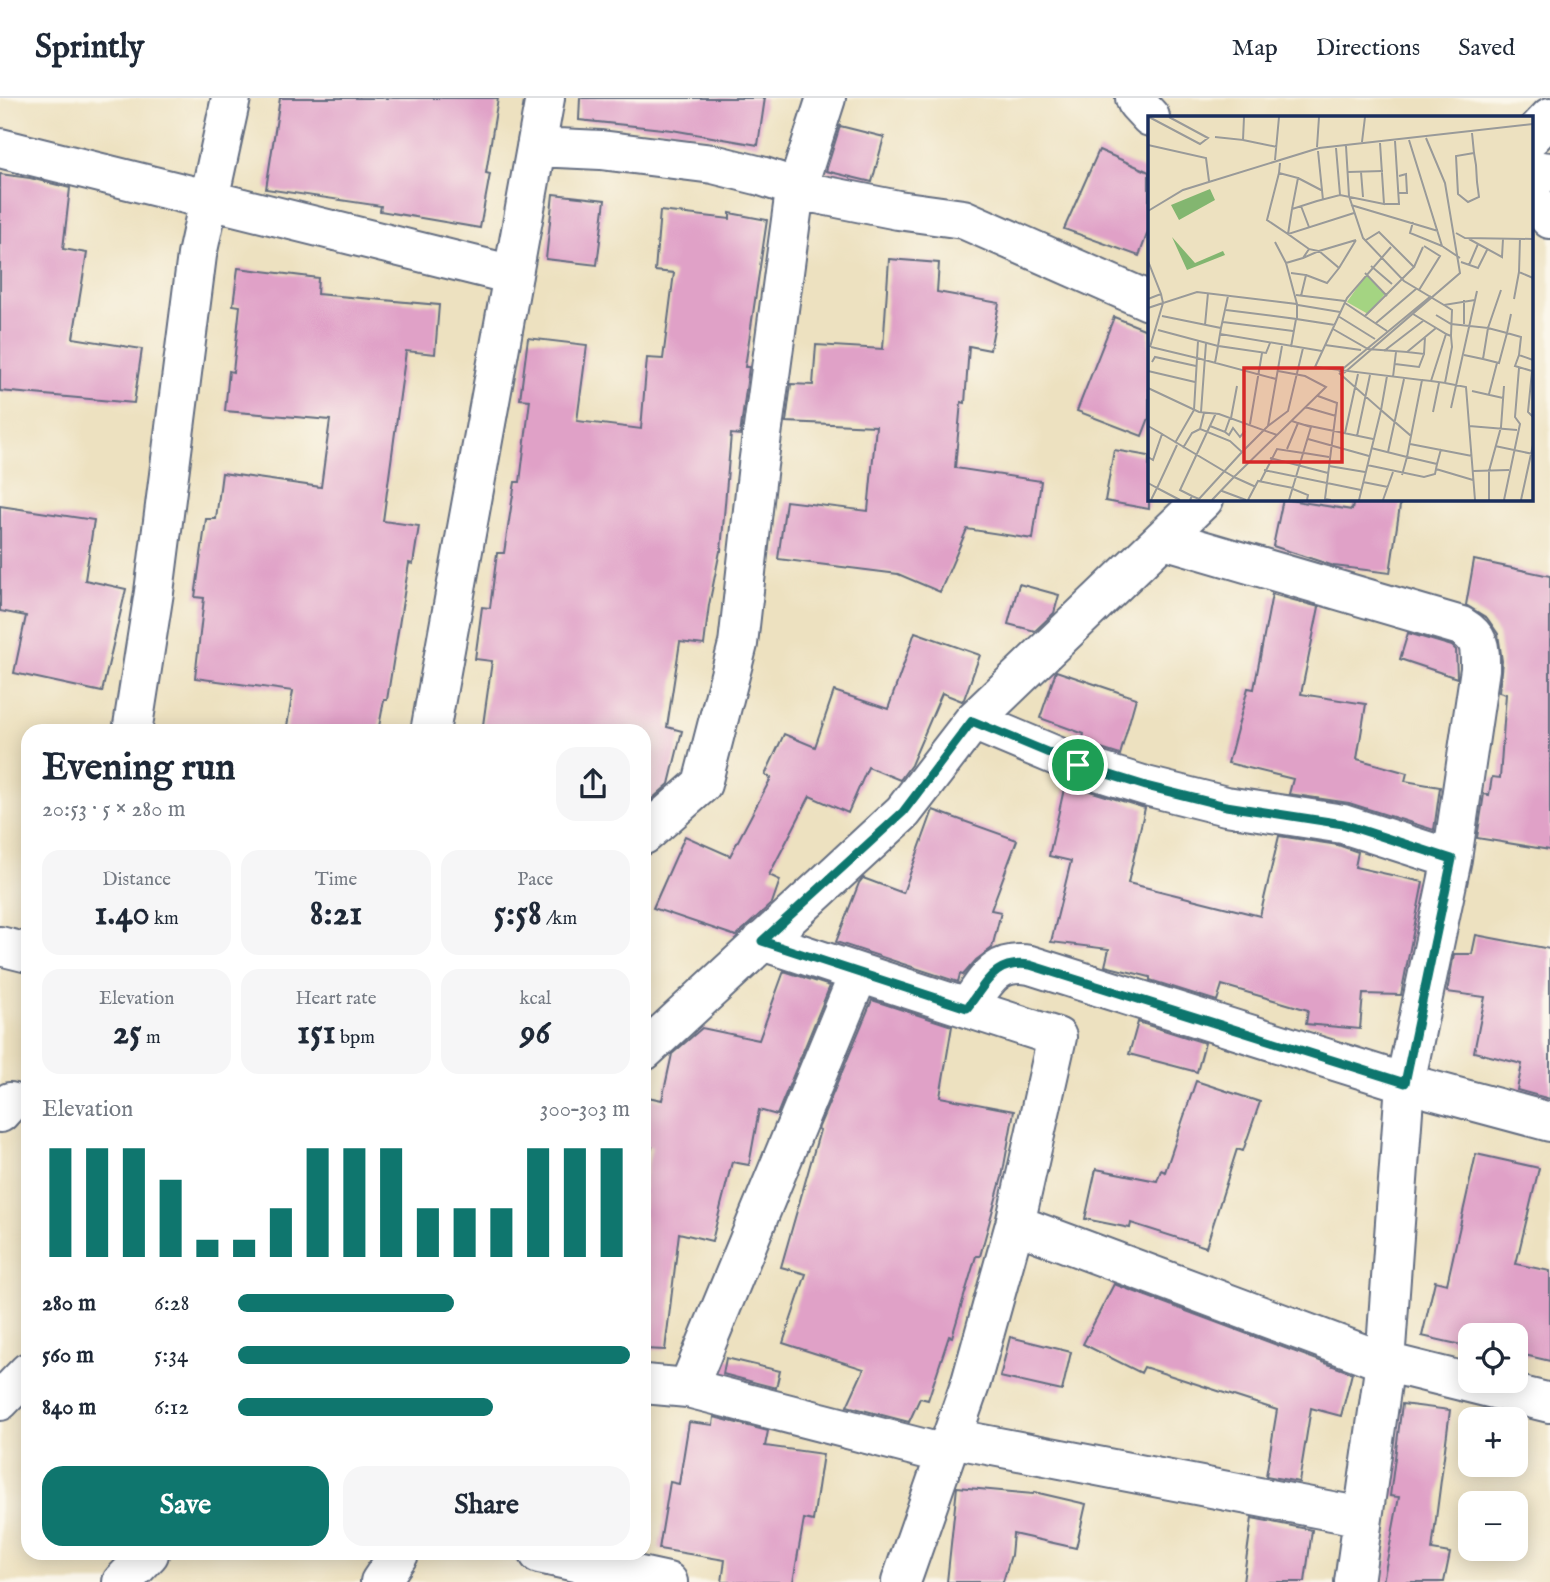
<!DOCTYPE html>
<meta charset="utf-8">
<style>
:root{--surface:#fff;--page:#f6f6f7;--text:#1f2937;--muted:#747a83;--line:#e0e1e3;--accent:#0f766e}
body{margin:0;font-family:"IM FELL English",serif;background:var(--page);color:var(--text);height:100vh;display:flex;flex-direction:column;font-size:26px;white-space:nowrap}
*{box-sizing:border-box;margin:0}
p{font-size:23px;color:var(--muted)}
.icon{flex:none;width:38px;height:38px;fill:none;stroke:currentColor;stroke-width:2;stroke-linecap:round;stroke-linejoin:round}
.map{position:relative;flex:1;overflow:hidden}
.drawer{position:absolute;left:21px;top:626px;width:630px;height:836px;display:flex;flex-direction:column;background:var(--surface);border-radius:21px;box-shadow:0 4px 18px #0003}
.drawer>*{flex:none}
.controls{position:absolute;left:1458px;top:1225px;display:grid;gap:14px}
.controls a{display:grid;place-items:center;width:70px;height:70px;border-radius:14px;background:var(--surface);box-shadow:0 4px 18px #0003;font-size:35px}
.pin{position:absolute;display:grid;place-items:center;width:60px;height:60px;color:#fff;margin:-30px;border:4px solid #fff;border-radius:50%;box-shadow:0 2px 7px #0007}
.round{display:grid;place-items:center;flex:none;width:74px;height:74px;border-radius:21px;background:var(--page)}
.head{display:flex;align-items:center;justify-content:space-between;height:119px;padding:0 21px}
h1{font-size:38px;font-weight:700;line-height:52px}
.metrics{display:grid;grid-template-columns:repeat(3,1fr);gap:10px;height:119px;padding:7px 21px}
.metrics div{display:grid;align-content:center;border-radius:18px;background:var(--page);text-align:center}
.metrics b{font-size:35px;font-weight:700}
.metrics small{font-size:19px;font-weight:400}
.metrics p{font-size:19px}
.chart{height:196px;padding:14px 21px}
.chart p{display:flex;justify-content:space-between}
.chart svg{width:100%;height:126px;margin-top:7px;stroke:var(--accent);stroke-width:6}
.primary-button{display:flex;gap:14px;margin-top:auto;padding:14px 21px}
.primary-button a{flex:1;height:80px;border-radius:21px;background:var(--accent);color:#fff;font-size:28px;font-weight:700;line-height:80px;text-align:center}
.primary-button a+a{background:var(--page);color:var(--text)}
ul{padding:0 21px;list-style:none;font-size:23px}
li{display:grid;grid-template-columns:112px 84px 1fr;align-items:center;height:52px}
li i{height:18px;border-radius:9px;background:var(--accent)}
header{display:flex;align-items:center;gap:42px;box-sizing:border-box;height:98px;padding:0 35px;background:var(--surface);border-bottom:2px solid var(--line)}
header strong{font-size:33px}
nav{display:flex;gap:38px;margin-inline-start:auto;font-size:24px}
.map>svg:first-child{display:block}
.building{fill:#e0a1c7}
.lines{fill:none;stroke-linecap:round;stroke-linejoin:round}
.minor-casing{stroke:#646d80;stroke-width:42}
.minor{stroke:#fff;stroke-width:38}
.route-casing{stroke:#fff;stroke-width:14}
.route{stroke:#0f766e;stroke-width:9}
.inset-road{fill:none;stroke:#999a99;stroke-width:2}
.view{fill:#d62828;fill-opacity:0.15;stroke:#d62828;stroke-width:3.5}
.inset-edge{fill:none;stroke:#1b2f5e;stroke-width:3.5}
</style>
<header>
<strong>Sprintly</strong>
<nav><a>Map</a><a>Directions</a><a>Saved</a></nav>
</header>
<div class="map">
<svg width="1550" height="1484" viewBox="0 0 1550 1484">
<rect width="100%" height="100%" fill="#fbf7ec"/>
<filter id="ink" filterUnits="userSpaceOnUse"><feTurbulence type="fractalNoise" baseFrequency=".0143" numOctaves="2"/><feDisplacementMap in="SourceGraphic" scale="14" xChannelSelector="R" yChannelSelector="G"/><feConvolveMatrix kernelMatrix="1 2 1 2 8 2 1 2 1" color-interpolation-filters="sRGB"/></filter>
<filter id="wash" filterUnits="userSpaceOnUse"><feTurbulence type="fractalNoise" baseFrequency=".00686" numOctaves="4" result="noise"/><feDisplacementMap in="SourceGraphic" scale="28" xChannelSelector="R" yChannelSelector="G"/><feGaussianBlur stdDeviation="1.57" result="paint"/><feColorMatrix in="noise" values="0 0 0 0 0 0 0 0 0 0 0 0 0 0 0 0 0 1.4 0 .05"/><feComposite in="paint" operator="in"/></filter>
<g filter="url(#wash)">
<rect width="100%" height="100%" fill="#ede1c0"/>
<g id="blocks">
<path class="building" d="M 280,0 L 498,0 L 486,75 L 490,76 L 480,130 L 380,113 L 381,108 L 266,91 Z
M 580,0 L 765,0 L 758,47 L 672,32 L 579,22 Z
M 840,28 L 884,39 L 872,84 L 826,73 Z
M 1099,52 L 1149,74 L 1149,131 L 1139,158 L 1064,131 Z
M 0,76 L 30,80 L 70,90 L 63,151 L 87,155 L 73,240 L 142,251 L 134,305 L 0,293 Z
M 553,96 L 605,102 L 597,167 L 546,161 Z
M 660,113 L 730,121 L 730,115 L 767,122 L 745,269 L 749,269 L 740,337 L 731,336 L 721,453 L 720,453 L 709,507 L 704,547 L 680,544 L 667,629 L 682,633 L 669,686 L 644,708 L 644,634 L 482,634 L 492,563 L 475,561 L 482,509 L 490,510 L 497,455 L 504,455 L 515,384 L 520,384 L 530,302 L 520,301 L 528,240 L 587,247 L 577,323 L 641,331 L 647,260 L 663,261 L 674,175 L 655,173 Z
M 889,161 L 939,165 L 937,194 L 999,205 L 990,252 L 969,248 L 965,305 L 961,304 L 955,370 L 1041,383 L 1033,441 L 967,431 L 940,494 L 898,476 L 778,461 L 786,403 L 868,413 L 876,328 L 786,324 L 791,286 L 813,287 L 816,247 L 883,251 Z
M 238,170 L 318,180 L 317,196 L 439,207 L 435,256 L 406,253 L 383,423 L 419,428 L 413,466 L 409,465 L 387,602 L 384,602 L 378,634 L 286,634 L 293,593 L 195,580 L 204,500 L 195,499 L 206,421 L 216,421 L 222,375 L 321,389 L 330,322 L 225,313 L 229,273 L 233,274 L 240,208 L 233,207 Z
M 1114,219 L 1149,233 L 1149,320 L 1142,338 L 1077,313 Z
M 1114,352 L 1149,358 L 1149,411 L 1105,403 Z
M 1283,401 L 1352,412 L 1354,401 L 1401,401 L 1390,475 L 1334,468 L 1273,448 Z
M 0,408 L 94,422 L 85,482 L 126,491 L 102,594 L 14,575 L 26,518 L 0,513 Z
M 1474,462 L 1550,478 L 1550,752 L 1477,740 L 1484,696 L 1489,697 L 1492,679 L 1500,680 L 1506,596 L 1499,594 L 1502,563 L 1498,536 L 1487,520 L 1466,507 Z
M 1019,486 L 1059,497 L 1054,515 L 1035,533 L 1008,526 Z
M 1272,496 L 1319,509 L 1301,596 L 1366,606 L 1357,661 L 1407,675 L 1405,683 L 1440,689 L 1434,732 L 1349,705 L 1289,696 L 1293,681 L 1228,665 L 1248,590 L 1254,591 Z
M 915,534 L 980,557 L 964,601 L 962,603 L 942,595 L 911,667 L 900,682 L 868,669 L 848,715 L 810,698 L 769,777 L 780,782 L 772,805 L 736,838 L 653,810 L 685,738 L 730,758 L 771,680 L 765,677 L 784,636 L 815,649 L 834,593 L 888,611 Z
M 1408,535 L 1452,548 L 1456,552 L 1457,580 L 1400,561 Z
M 1056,573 L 1136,600 L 1120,657 L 1082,645 L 1084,636 L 1040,620 Z
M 1070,687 L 1145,710 L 1128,785 L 1260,818 L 1279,738 L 1338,747 L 1358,754 L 1355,769 L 1423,784 L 1401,897 L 1363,896 L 1360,931 L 1306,926 L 1308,912 L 1222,887 L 1217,903 L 1150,882 L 1150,879 L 1105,868 L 1109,851 L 1051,844 L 1071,763 L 1049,758 L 1064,691 L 1068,692 Z
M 933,712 L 1017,742 L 991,812 L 1001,814 L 992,850 L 976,862 L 963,877 L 960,876 L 958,884 L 836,844 L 859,785 L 863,780 L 903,795 Z
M 1476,837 L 1550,851 L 1550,1001 L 1517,992 L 1522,966 L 1474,954 L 1485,899 L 1447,894 L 1454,856 L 1472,856 Z
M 784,873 L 830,888 L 777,1017 L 759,1012 L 749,1067 L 732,1064 L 712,1143 L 679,1135 L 665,1252 L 644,1251 L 644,1083 L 652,1049 L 644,1048 L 644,1022 L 648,999 L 662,1002 L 672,956 L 702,930 L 759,942 Z
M 872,902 L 952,928 L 940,999 L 1014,1013 L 1002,1079 L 980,1158 L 976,1158 L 952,1239 L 949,1238 L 928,1302 L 920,1300 L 909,1324 L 847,1308 L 864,1271 L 783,1245 L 806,1176 L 781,1169 L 820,1032 L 818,1031 Z
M 1138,924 L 1205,945 L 1197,974 L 1129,956 Z
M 1196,983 L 1260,1004 L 1243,1053 L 1237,1051 L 1206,1149 L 1131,1125 L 1130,1130 L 1085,1121 L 1096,1071 L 1157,1083 L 1161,1072 L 1165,1074 Z
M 1476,1056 L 1539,1070 L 1516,1166 L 1550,1173 L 1550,1263 L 1516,1255 L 1516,1237 L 1470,1237 L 1470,1249 L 1422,1238 L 1435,1183 L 1447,1186 Z
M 1114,1186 L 1352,1275 L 1341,1318 L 1311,1310 L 1299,1384 L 1266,1378 L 1277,1312 L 1144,1269 L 1141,1275 L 1083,1246 Z
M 1010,1239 L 1071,1254 L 1062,1293 L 1000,1279 Z
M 726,1260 L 780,1273 L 776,1290 L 723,1276 Z
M 1402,1306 L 1450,1312 L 1432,1452 L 1450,1455 L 1444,1484 L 1383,1484 L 1399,1399 L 1390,1398 Z
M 714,1319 L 768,1333 L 765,1348 L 823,1356 L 813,1423 L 804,1421 L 793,1484 L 722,1484 L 725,1462 L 659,1451 L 670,1384 L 679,1386 L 689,1324 L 713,1327 Z
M 957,1389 L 1033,1396 L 1034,1394 L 1086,1406 L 1076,1450 L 1013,1436 L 1011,1457 L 1003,1484 L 947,1484 Z
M 1252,1420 L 1312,1432 L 1305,1484 L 1243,1484 Z"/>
</g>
</g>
<g filter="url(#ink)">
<use href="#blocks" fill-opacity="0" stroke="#646d80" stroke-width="2"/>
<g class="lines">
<g class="minor-casing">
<path id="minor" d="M 1135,0 L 1137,5 L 1150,19
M 1531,39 L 1550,19
M 536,49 L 601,52 L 713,66 L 761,78 L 812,95 L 898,112 L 963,121 L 1149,203
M 0,50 L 513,177
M 1531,72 L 1550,74
M 1531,100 L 1550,121
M 1164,441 L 1461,528 C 1481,540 1480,549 1480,571 L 1452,761 L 1405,985 L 1385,1264 L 1354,1484
M 973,623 L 1078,667 L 1146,688 L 1226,708 L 1343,726 L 1452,761
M 132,634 L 154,494 L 197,157 L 231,0
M 430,634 L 545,0
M 644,737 L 702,686 L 738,546 L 758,367 L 794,100 L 826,0
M 0,848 L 28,855
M 859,875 L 1057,939 L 1015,1126 L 971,1284 L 901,1484
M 967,910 C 986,884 994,861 1030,867 L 1405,985 L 1550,1024
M 644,953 L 903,714 L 973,623 L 1204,401
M 0,1015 L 10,1004
M 1015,1126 L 1385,1264 L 1550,1305
M 644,1286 L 688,1290 L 945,1356
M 688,1290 L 859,875 L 762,843
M 0,1303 L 28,1274
M 951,1340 L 1363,1419
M 539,1456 L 668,1484
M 122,1484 L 149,1456
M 380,1484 L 399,1456"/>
</g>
<use href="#minor" class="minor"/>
</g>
</g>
<g class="lines" filter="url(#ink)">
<g class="route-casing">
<path id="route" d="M 972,623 L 1078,667 L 1146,688 L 1226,708 L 1343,726 L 1452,761 L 1405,985 L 1030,867 C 994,862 987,884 967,910 L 762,843 L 903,714 Z"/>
</g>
<use href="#route" class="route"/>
</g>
<g transform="translate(1148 18)">
<rect width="385" height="385" fill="#ede1c0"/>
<path d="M 218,159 L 237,178 L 220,198 L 199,186 Z" fill="#a4d482"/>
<path d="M 62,73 L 67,84 L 31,104 L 23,89 ZM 24,121 L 47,147 L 75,135 L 77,139 L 39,154 Z" fill="#83b670"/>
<path class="inset-road" d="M 1,1 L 52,28 L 60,22 L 21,1M 324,17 L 326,37 L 328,49 L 329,66 L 331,81 L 320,86 L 310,78 L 308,40 L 326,37M 67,21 L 95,24 L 96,1M 95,24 L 129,31M 261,24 L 294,130 L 262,117 L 265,106M 214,26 L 217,1M 0,29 L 58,42 L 61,65M 198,30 L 201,80 L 215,122 L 256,165 L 296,189 L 327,184M 169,31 L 171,1M 385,31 L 385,68M 171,32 L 385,8M 188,32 L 192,79M 170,35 L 175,84M 127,44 L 131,1M 132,47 L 131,57 L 150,62 L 144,93M 200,56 L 235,55M 213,56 L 215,81M 131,57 L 119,104 L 140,118 L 144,93 L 169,85 L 192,79 L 236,88 L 232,27M 251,60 L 258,58 L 259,77 L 251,77M 150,62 L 173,74M 237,88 L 251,88 L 247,25M 203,89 L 290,115M 153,90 L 161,111M 0,95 L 35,74 L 171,32M 308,117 L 317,122 L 385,123M 372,122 L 371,156 L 385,162M 321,123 L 354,141 L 355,123M 127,126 L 138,147M 294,130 L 312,142M 243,131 L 199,182 L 167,251 L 274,264 L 263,320M 161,133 L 140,118 L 206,97M 0,145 L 13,178 L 0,183M 313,146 L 330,152 L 339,134M 321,149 L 330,128M 223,150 L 244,168M 266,151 L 275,131M 191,152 L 208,124M 143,157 L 158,159 L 153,180M 217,157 L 239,180M 158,159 L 179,167 L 191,152 L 171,135 L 208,124M 271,174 L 292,140 L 276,130M 148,179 L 197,185M 366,183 L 371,156M 197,187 L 239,215M 150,189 L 192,196M 296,189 L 304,194 L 303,220M 0,192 L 15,187 L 13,178M 78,194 L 149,203 L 149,188M 265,198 L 298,218 L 283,265 L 274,264M 288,199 L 303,208 L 340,212 L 353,174M 14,200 L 73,212 L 80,180M 190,200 L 227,223M 217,200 L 266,151 L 231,116 L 218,124M 75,206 L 145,215M 228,207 L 268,173M 316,208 L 316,184M 57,209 L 60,177M 73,212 L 72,218 L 174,235M 185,213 L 220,233 L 259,236 L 288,212M 10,214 L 70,230 L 72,218M 50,225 L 49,242 L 128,263M 177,229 L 213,234M 2,231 L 15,187 L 49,176 L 149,188 L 138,147 L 155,142 L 171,135 L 161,133 L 155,142M 3,231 L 49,242 L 46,294 L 27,327M 143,231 L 148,203 L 187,209M 236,235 L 275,205M 259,236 L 276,238 L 277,221M 316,239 L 335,243 L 340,212 L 359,217 L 363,198M 371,239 L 367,250 L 384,255 L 380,296 L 385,301M 335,243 L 351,247 L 359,217 L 373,221 L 371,239 L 385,244M 4,246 L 7,241 L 48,250M 67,247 L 70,230 L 118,237 L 122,227M 247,248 L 271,251 L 276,238M 0,255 L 47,266M 191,256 L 283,180M 191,257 L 233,294 L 211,384M 196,257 L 312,157 L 297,67 L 278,22M 239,260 L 233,294 L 263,320 L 259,341 L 289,348 L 293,333M 245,261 L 248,236M 283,265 L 297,267 L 304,231 L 303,220 L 298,218M 297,267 L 318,271 L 327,384M 0,272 L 51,296 L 71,298 L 129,319M 324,275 L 355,282M 341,278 L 349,247M 170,280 L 189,287 L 177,383 L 183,384M 157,291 L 188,300M 303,292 L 329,175M 53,296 L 58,227M 285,296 L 291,267M 83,302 L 89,270M 102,308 L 114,237M 157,309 L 225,323M 0,310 L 14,318 L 5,344 L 0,341M 62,310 L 77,316 L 82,302M 120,310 L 140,295 L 155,232M 321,310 L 369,314M 77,316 L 81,319 L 85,312 L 92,321 L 97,315M 197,317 L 210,258M 14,318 L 86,361 L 178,271 L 157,260 L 130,255M 209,320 L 222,259M 160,323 L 221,340M 262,328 L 324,340M 29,329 L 9,372 L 32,384M 347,330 L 385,338M 35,332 L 44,317 L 52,313M 223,332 L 259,341 L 254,359M 139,333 L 150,307 L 144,305M 95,335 L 120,310 L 134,230M 240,336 L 256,263M 156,337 L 181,341M 122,342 L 180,357M 219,349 L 276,361 L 287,358 L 289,348M 181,350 L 217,356M 288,353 L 325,364M 116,354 L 213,374M 325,355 L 361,354M 112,366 L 129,333 L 155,337M 215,366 L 240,371M 0,367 L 9,372 L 3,384M 145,373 L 160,379 L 159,384M 74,375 L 98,384M 44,380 L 32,374 L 68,297M 42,384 L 44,380 L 51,383 L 94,336 L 82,325 L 52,313 L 56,297M 64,384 L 86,361 L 108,371M 100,384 L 110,365 L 145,372M 141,384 L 163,311 L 150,307M 235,384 L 245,356M 341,384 L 341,355 L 353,311 L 356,270M 356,384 L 372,308 L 367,301 L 371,252M 373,384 L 385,329"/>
<path class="view" d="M 96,252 L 194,252 L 194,346 L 96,346 Z"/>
<rect width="385" height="385" class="inset-edge"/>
</g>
</svg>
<div class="controls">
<a><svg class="icon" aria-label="locate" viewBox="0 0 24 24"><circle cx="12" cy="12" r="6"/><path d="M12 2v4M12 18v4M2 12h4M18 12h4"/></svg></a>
<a>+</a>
<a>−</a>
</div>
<div class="pin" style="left:1078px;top:667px;background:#1e9e55"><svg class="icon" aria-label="arrive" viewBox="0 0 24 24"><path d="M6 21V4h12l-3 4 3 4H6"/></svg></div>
<section class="drawer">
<div class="head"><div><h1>Evening run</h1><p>20:53 · 5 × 280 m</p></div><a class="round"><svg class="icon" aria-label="share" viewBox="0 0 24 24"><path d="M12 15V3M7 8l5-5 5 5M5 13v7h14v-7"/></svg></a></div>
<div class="metrics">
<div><p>Distance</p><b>1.40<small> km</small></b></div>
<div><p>Time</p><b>8:21</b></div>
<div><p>Pace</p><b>5:58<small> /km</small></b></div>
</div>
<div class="metrics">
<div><p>Elevation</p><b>25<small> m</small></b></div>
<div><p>Heart rate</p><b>151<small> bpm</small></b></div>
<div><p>kcal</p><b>96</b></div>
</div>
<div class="chart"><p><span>Elevation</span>300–303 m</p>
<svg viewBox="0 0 160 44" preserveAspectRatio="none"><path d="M5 44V6M15 44V6M25 44V6M35 44V17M45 44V38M55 44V38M65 44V27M75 44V6M85 44V6M95 44V6M105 44V27M115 44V27M125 44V27M135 44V6M145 44V6M155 44V6"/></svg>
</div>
<ul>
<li><b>280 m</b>6:28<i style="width:55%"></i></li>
<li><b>560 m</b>5:34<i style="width:100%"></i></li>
<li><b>840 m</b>6:12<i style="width:65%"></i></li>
</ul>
<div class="primary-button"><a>Save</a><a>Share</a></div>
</section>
</div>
